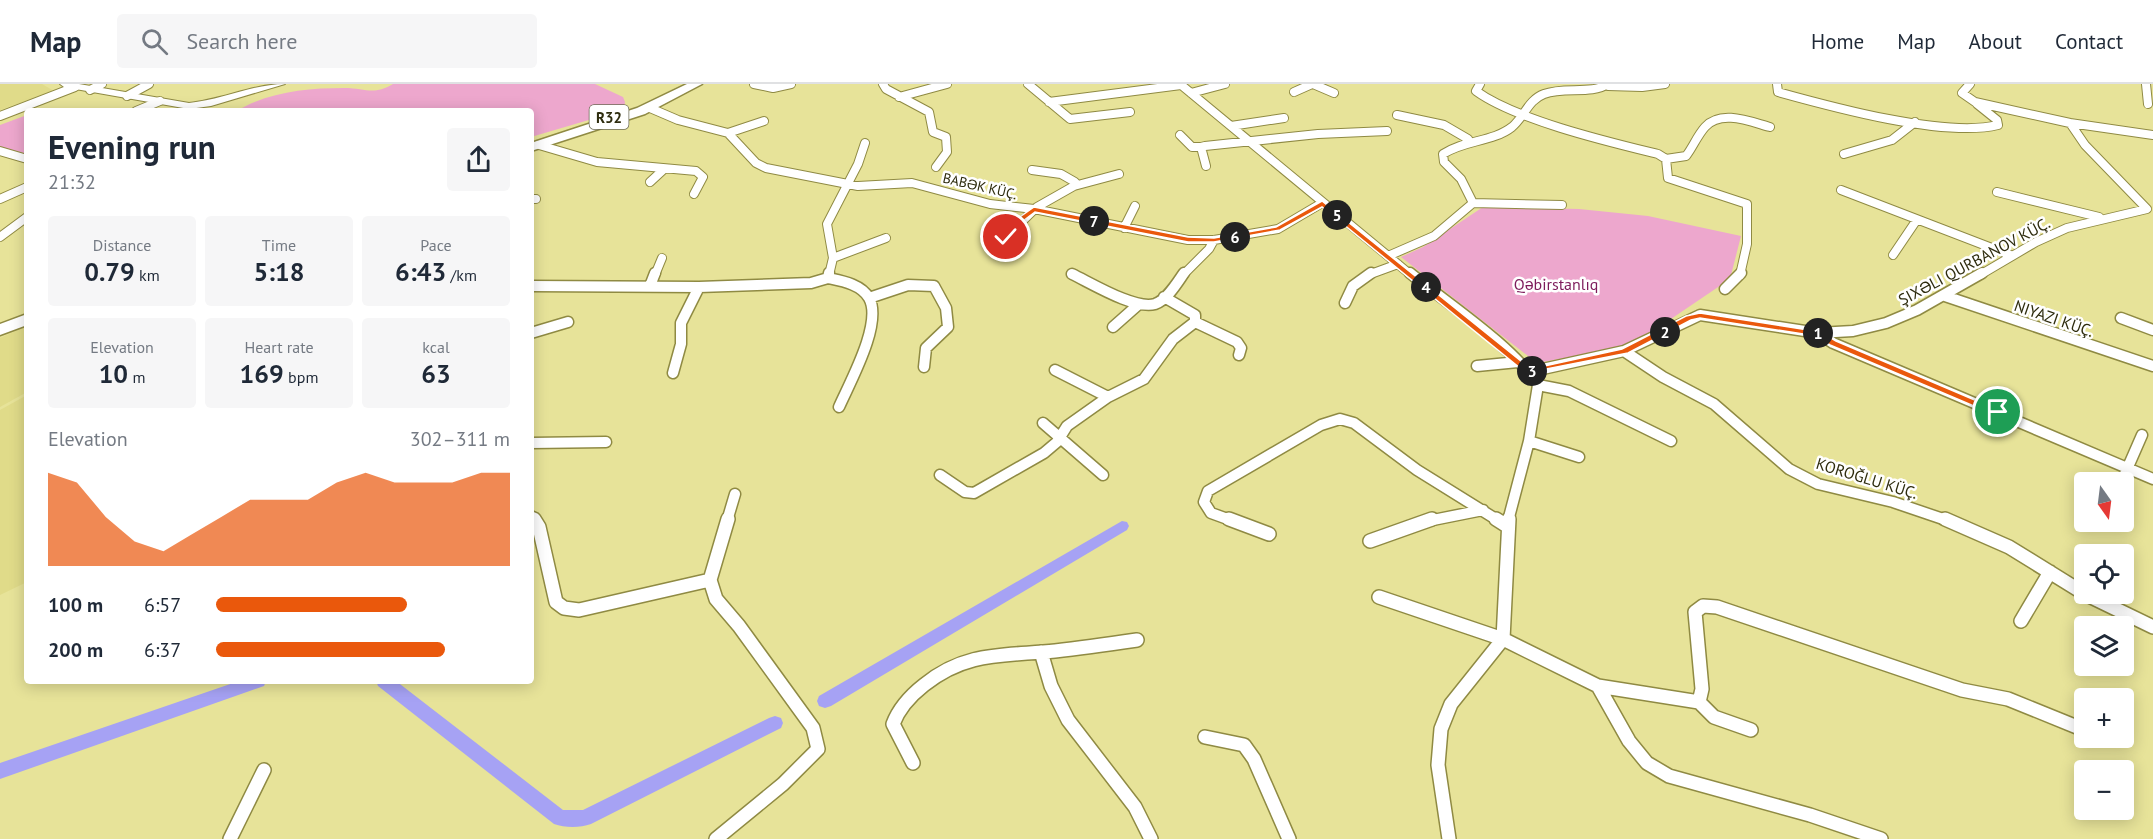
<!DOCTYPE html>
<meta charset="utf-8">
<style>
:root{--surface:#fff;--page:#f6f6f7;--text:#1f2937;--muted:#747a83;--line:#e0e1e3;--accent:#ea580c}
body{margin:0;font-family:"PT Sans",sans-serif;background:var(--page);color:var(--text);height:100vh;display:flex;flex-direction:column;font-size:22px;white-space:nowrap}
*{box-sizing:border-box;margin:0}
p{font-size:20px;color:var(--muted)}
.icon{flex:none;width:33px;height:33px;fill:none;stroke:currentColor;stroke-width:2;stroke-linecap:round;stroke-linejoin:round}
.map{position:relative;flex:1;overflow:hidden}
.details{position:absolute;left:24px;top:24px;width:510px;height:576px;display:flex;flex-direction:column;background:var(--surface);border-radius:6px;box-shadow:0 3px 15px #0003}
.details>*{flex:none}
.needle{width:39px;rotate:166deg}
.tools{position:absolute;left:2074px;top:388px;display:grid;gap:12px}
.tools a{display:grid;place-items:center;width:60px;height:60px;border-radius:6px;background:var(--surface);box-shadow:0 3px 15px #0003;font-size:30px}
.pin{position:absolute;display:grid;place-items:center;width:51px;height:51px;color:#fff;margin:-26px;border:3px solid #fff;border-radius:50%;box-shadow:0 2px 6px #0007}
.km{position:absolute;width:30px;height:30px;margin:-15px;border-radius:50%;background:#222;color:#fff;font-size:16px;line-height:30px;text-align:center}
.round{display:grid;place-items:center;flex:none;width:63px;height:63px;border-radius:6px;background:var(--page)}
.headline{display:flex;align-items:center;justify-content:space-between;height:102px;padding:0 24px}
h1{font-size:33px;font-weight:800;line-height:45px}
.metrics{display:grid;grid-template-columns:repeat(3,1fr);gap:9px;height:102px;padding:6px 24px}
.metrics div{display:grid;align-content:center;border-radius:6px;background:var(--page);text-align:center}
.metrics b{font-size:26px;font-weight:800}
.metrics small{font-size:16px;font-weight:400}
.metrics p{font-size:16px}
.chart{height:168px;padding:12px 24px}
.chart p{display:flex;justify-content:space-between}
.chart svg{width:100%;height:108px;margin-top:6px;fill:var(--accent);opacity:.7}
ul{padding:0 24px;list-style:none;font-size:20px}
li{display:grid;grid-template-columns:96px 72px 1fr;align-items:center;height:45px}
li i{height:15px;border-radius:8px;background:var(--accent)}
header{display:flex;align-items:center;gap:36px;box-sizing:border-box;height:84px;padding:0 30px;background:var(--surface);border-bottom:2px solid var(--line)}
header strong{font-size:28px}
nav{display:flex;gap:33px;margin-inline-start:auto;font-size:21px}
.search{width:420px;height:54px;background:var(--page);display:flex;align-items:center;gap:15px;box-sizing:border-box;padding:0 21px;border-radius:6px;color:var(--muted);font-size:22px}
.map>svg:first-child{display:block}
.built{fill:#e0db89}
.green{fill:#eda7cd}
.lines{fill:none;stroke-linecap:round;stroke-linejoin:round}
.canal{fill:#a6a2f4;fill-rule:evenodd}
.minor-far2-casing{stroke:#8f8a43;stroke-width:10}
.minor-far1-casing{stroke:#8f8a43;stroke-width:13}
.minor-casing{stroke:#8f8a43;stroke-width:16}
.tertiary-casing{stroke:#8f8a43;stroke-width:2}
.primary-casing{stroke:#8f8a43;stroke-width:3}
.minor-far2{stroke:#fff;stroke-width:8}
.minor-far1{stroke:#fff;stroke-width:10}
.minor{stroke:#fff;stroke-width:13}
.tertiary{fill:#fff;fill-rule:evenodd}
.primary{fill:#fff;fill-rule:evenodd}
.route{fill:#ea580c;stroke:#fff;stroke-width:1.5}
.labels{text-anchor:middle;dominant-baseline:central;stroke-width:5;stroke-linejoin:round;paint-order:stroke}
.far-street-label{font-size:14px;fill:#2e2c0e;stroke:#fff}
.shield{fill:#fff;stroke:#6d6b56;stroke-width:1.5}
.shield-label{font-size:15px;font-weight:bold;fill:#2e2c0e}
.street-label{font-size:16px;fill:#2e2c0e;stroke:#fff}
.park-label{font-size:16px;fill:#7d1b5b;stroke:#fff}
</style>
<header>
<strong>Map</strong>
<div class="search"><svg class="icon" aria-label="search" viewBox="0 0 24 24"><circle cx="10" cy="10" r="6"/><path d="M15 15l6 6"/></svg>Search here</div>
<nav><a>Home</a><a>Map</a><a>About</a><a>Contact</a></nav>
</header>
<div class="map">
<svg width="2153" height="755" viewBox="0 0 2153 755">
<rect width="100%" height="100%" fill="#e7e399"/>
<path class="built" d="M 0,0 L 42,0 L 54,7 L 0,26 Z
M 27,242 L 27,308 L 0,323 L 0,254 Z
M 27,311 L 27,498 L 0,511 L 0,326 Z"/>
<path class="green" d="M 393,0 L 595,0 L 623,13 L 625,18 L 624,24 L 616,28 L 531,53 L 531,27 L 236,27 C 269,8 306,4 344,4 C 366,4 373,12 393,0 Z
M 27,31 L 27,70 L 0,63 L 0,41 Z
M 1483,123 L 1579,125 L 1648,132 L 1741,152 L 1730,195 L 1631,262 L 1537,279 L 1401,173 L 1423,163 Z"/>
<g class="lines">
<path class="canal" d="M 1122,437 L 1127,438 L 1129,442 L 1127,446 L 831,622 L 825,624 L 819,622 L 817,617 L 819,612 Z
M 239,597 L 266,597 L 264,602 L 0,695 L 0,679 Z
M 376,597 L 396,597 L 563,726 L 583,726 L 769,634 L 775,632 L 781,634 L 783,639 L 781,644 L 591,740 C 580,744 565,744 554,740 L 378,602 Z"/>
<g class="minor-far2-casing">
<path id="minor-far2" d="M 754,0 L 773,4 L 791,0
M 883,0 L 886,5 L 929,28 L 933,48 L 946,53 L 947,68 L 936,83
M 1028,0 L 1070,35 L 1130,28
M 1180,0 L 1411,191
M 1313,0 L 1334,9
M 1480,0 L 1476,7 C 1516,36 1609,58 1658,70 L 1666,75 L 1668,94 L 1747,120 L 1747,160 L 1740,191
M 1777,0 L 1778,8 C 1832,23 1945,54 1998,41 L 1997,36 L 1977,20
M 1970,0 L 1962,9 L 1975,18 L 2070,39 L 2085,61 L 2147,125 L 2067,144 L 2036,158 L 1980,191
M 2146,0 L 2148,20
M 1608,2 L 1642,3 L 1665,0
M 90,6 L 102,0
M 1294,8 L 1312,0
M 1191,9 L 1225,0
M 127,12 L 149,0
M 899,13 L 947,0
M 1049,18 L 1181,1
M 650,24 L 678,36 L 728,49 L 756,79 L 766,84 L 858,102 L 912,99 L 990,120 L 1034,125 L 1188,156 L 1214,156 L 1278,145 L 1322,119
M 136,27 L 160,17
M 1397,31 L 1444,41 L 1468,55
M 0,32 L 75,3
M 2070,39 L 2153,51
M 1231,42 L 1284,34
M 728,49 L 764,37
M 1180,51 L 1192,63 L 1201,63
M 539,61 L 597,78 L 696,87 L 703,93 L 694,110
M 0,67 L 27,75
M 1844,70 L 1892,56 L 1915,38
M 1666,75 L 1686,72 C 1693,63 1697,52 1705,43 C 1721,25 1751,38 1770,43
M 1206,82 L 1201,63 L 1205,62 L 1318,50 L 1387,47
M 650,98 L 663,86
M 1074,102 L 1119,90
M 1841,106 L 2010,171
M 1997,108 L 2099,133
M 0,115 L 27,103
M 531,115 L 536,115
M 1473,119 L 1562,121
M 1124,144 L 1135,122
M 0,153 L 27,133
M 1006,153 L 1037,123 L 1074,102 L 1075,98 L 1061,90 L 1032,86
M 1893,171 L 1916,137
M 1388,172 L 1434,152 L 1473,119 L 1461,95 L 1444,78 L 1443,70 C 1464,56 1493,58 1512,43 C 1525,32 1528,16 1544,10 C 1564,2 1591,11 1608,0
M 833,174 L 886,154
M 655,191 L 662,174
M 829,191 L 833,174 L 827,140 L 858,80 L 865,59
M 1183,191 L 1209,165 L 1214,156
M 1368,191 L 1398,180"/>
</g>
<g class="minor-far1-casing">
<path id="minor-far1" d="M 1410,189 C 1449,221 1510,260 1538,301 L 1529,357 L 1508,437
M 1072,190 C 1091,199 1135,226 1155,220 C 1167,216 1177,199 1184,189
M 828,194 C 842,197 861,200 869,214 C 883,239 850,298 839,323
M 828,194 L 829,189
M 531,202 L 699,203 L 811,199 L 828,194
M 650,202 L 655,189
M 1725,205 L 1741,189
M 1945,212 L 2153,282
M 869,214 L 908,201 L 934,202 L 946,224 L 948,243 L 926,264 L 924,283
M 1345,219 L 1353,202 L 1371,189
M 2121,234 L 2153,246
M 1195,238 L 1237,258 L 1241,264 L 1239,271
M 1113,243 L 1139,220
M 531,249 L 568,238
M 1818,249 L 1833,259 L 2153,395
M 1624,267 L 1663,293 L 1714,320 L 1789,385 L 1818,400 L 1893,418 L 1949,437
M 1477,282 L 1518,278
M 1055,286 L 1108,313
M 1529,288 L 1624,267 L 1700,231 L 1818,249 L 1853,247 L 1886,239 L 1917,226 L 1982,189
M 673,289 L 681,260 L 681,239 L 699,203
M 1538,301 L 1569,307 L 1671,357
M 1043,339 L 1103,391
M 1529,357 L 1579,373
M 531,359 L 606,358
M 940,391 L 965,408 L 974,409 L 1044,369 L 1057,358 L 1067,342 L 1108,313 L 1144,295 L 1173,255 L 1195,238 L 1195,231 L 1164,213
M 2121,399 L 2142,351
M 531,432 L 535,437
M 727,437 L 735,410
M 1233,437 L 1211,429 L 1204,418 L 1208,407 L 1321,341 L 1340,335 L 1354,339 L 1417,386 L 1499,437
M 1428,437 L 1483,426"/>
</g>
<g class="minor-casing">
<path id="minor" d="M 534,435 L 539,443 L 556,518 L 564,524 L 579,526 L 710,496
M 1229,435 L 1269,450
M 1496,435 L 1507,442
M 1945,435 L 2009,463 L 2085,510
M 1370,457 L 1432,435
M 2085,510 L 2153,543
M 1379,513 L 1503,555 L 1598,602 L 1699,618 L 1702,605 L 1695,528 L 1703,522 L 1717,523 L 1962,606 L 2008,615 L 2077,643
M 2021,537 L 2050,488
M 1041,568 L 1051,602 L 1068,636 L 1135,723 L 1151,755
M 1598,602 L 1629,657 L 1647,679 L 1669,692 L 1810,731 L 1881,755
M 1699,618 L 1714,633 L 1751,646
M 1205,653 L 1244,661 L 1254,675 L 1289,755
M 913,679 L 893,640 C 899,624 910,612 924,601 C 966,567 1004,572 1055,567 C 1082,564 1110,560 1137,556
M 230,755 L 264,686
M 716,755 L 783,700 L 818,665 L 813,644 L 739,542 L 716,515 L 710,496 L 728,435
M 1449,755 L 1438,681 L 1441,645 L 1451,620 L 1503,555 L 1509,435"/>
</g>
<g class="tertiary-casing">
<path id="tertiary" d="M 60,0 L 79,0 L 189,19 C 222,16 253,0 285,0 L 211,22 L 189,25 L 64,3 Z"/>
</g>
<g class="primary-casing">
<path id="primary" d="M 687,0 L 702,0 L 645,30 L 531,67 L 531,59 L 637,24 Z
M 27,230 L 27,241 L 0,251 L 0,240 Z"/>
</g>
<use href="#minor-far2" class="minor-far2"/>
<use href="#minor-far1" class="minor-far1"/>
<use href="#minor" class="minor"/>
<use href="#tertiary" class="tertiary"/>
<use href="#primary" class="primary"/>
</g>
<path class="route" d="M 1322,117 L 1531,285 L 1622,265 L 1686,232 L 1700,229 L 1821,248 L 1836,257 L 2003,328 L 1995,331 L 1830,261 L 1816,252 L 1700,234 L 1691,236 L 1628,269 L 1526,289 L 1322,123 L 1280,146 L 1214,158 L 1188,158 L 1035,128 L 1019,140 L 1009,155 L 1002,153 L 1014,137 L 1034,123 L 1188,153 L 1214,154 L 1276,143 Z"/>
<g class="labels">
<g class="far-street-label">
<text transform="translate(980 102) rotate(13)">BABƏK KÜÇ.</text>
</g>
<rect class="shield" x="589.5" y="21" width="39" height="24" rx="4.5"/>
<g class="shield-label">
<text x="609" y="33">R32</text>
</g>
<g class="street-label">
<text transform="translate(1974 177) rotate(-28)">ŞIXƏLI QURBANOV KÜÇ.</text>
<text transform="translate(2054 234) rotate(19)">NIYAZI KÜÇ.</text>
<text transform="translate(1867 394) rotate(17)">KOROĞLU KÜÇ.</text>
</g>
<g class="park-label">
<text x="1556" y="200">Qəbirstanlıq</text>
</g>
</g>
</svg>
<div class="tools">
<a><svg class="needle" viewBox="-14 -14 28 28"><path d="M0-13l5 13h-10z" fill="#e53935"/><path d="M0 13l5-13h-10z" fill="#747a83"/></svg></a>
<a><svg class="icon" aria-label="locate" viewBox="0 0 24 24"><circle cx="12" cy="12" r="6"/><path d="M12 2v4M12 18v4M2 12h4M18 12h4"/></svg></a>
<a><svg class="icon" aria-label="layers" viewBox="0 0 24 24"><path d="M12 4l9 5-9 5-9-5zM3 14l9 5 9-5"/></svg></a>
<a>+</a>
<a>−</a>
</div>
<div class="pin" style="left:1998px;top:328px;background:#1e9e55"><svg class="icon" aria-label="arrive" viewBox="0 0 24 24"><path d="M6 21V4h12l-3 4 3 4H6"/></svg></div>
<div class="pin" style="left:1006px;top:153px;background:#d93025"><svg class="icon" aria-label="check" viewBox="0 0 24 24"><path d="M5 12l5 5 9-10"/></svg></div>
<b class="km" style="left:1818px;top:249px">1</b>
<b class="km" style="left:1665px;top:248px">2</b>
<b class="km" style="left:1532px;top:287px">3</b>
<b class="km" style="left:1426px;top:203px">4</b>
<b class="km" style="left:1337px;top:131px">5</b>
<b class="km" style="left:1235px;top:153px">6</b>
<b class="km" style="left:1094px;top:137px">7</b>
<section class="details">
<div class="headline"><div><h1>Evening run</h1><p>21:32</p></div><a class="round"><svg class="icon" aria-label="share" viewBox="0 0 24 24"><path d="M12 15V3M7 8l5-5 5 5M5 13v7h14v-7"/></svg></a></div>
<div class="metrics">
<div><p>Distance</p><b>0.79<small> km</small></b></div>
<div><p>Time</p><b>5:18</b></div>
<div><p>Pace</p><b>6:43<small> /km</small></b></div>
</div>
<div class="metrics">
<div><p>Elevation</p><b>10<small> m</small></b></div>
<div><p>Heart rate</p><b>169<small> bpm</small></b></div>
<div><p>kcal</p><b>63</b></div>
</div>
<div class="chart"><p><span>Elevation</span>302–311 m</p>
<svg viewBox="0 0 160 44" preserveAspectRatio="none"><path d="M0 44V6L10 10L20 24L30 34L40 38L50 31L60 24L70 17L80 17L90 17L100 10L110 6L120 10L130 10L140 10L150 6L160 6V44z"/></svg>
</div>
<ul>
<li><b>100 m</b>6:57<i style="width:65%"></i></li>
<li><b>200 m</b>6:37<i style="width:78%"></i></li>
</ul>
</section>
</div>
